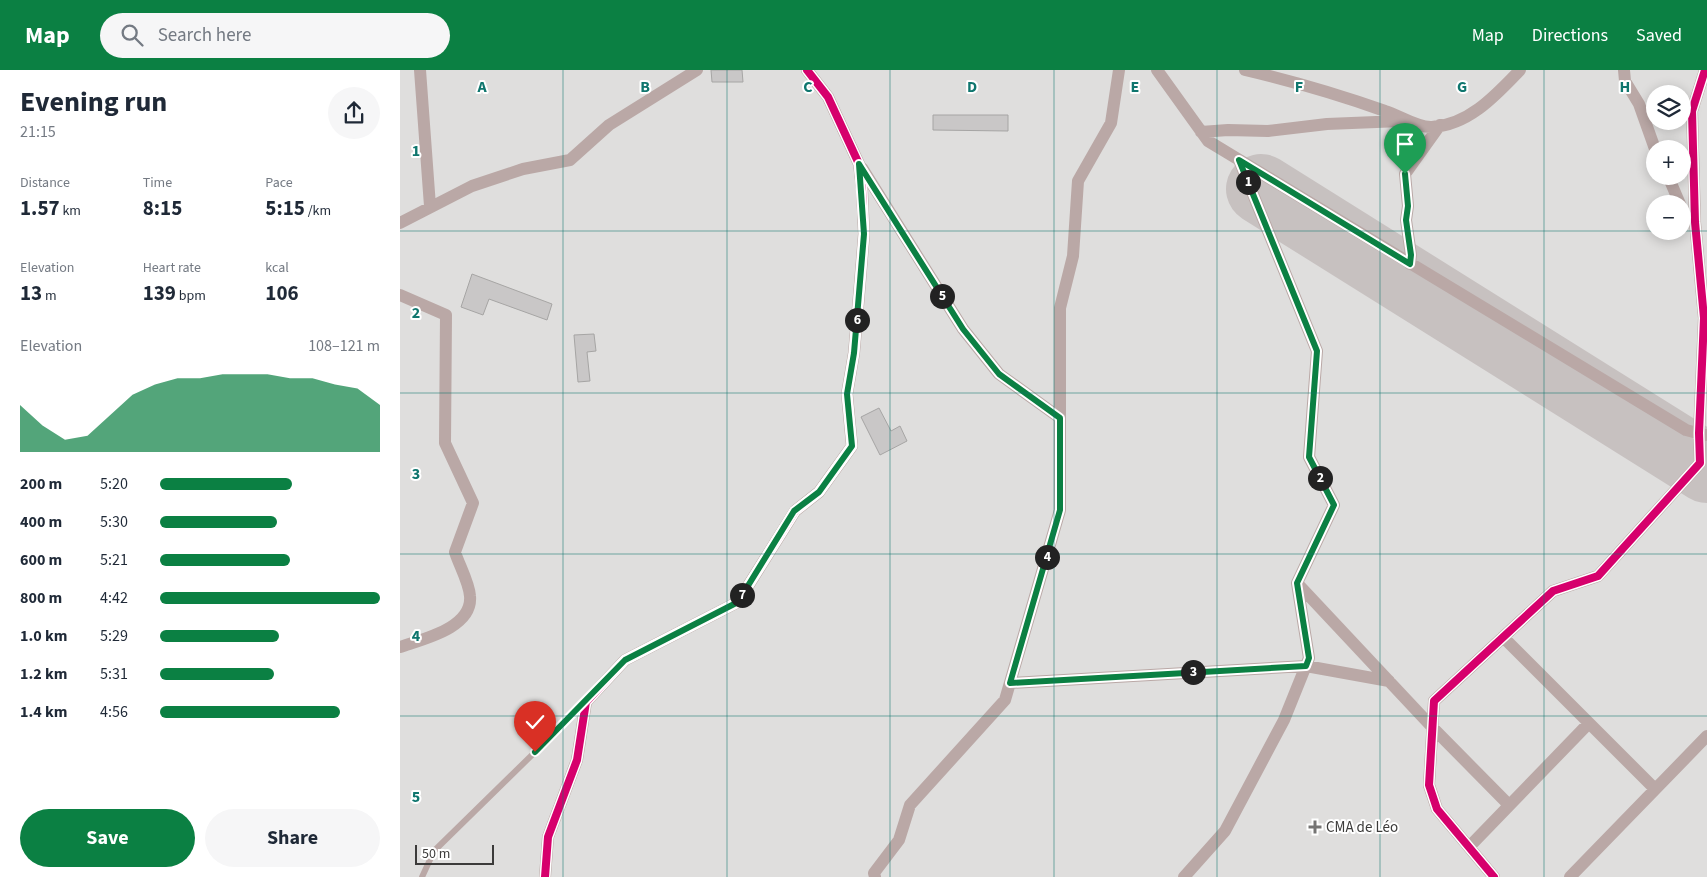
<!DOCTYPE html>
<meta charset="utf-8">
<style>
:root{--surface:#fff;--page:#f6f6f7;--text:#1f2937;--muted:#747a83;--accent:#0b8043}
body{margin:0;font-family:"Source Sans 3",sans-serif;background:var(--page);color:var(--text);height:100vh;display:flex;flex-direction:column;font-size:19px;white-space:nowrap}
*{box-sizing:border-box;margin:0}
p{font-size:16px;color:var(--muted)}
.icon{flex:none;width:28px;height:28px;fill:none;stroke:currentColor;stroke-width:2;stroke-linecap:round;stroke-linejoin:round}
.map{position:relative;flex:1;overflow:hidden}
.drawer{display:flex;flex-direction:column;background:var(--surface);width:400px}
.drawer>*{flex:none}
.tools{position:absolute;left:1246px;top:15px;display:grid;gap:10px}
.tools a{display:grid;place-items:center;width:45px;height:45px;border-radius:50%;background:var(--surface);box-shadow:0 2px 12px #0003;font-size:25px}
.scale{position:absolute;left:15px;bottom:12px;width:79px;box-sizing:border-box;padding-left:5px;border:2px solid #3c3b3a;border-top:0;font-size:14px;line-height:18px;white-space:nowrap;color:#3c3b3a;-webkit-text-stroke:4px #fff;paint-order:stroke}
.pin{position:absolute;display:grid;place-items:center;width:42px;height:42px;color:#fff;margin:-51px -21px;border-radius:50% 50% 50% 0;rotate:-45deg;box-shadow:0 0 5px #0007}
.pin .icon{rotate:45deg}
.km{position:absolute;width:25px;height:25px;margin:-12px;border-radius:50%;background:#222;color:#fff;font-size:14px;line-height:25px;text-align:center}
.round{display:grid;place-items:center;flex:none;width:52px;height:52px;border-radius:26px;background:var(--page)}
.headline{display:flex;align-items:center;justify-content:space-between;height:85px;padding:0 20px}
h1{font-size:28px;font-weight:700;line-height:38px}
.metrics{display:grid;grid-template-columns:repeat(3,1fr);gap:8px;height:85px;padding:5px 20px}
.metrics div{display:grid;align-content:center}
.metrics b{font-size:21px;font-weight:700}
.metrics small{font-size:14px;font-weight:400}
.metrics p{font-size:14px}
.chart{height:140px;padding:10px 20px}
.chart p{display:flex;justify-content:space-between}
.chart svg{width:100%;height:90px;margin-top:5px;fill:var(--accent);opacity:.7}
.cta{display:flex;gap:10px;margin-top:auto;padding:10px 20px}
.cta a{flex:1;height:58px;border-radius:30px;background:var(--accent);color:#fff;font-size:20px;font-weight:700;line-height:58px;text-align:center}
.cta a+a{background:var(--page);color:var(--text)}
ul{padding:0 20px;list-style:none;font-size:16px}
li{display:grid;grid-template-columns:80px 60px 1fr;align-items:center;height:38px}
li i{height:12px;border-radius:6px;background:var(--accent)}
header{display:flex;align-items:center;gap:30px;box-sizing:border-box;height:70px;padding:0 25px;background:var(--accent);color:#fff}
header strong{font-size:24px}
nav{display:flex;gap:28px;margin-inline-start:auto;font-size:18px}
.search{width:350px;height:45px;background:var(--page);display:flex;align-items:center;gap:12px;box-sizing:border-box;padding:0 18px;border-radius:28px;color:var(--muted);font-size:19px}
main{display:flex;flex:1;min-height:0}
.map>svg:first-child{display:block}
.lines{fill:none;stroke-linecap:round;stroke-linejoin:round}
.runway{stroke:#c7c1c0;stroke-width:70}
.building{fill:#c9c7c7;stroke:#a6a5a4}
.service{stroke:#baa8a6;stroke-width:6}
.minor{stroke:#baa8a6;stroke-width:12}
.cycleway-casing{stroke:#fff;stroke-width:11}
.cycleway{stroke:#d6006c;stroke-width:8}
.route-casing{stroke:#fff;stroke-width:10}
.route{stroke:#0b8043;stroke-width:6}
.grid{fill:none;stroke:#0f766e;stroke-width:1;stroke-opacity:0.55}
.poi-dot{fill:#757473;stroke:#fff;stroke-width:2}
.labels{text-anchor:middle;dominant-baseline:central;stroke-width:4;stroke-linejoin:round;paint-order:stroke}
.poi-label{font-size:15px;fill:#3c3b3a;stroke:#fff;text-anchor:start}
.grid-label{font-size:16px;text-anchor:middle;font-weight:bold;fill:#0f766e;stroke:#fff;stroke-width:4;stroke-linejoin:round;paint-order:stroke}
</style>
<header>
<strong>Map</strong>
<div class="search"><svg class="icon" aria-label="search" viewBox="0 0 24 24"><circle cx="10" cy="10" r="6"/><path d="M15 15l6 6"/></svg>Search here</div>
<nav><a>Map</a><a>Directions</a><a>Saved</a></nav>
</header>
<main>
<section class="drawer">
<div class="headline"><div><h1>Evening run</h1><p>21:15</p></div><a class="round"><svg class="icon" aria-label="share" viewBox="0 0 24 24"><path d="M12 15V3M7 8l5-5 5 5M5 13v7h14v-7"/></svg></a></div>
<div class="metrics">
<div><p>Distance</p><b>1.57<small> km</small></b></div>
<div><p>Time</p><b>8:15</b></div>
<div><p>Pace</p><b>5:15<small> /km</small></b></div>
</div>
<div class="metrics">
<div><p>Elevation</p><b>13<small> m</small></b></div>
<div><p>Heart rate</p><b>139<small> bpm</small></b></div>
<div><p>kcal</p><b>106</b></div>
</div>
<div class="chart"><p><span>Elevation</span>108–121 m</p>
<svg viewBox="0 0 160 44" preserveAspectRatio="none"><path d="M0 44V21L10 31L20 38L30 36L40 26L50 16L60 11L70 8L80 8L90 6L100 6L110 6L120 8L130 8L140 11L150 13L160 21V44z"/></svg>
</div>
<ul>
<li><b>200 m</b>5:20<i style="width:60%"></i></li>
<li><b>400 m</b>5:30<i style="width:53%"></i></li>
<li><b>600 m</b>5:21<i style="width:59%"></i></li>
<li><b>800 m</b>4:42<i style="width:100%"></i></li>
<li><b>1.0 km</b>5:29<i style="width:54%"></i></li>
<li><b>1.2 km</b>5:31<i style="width:52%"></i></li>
<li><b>1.4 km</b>4:56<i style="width:82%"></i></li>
</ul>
<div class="cta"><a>Save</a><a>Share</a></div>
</section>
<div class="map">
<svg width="1307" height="807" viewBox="0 0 1307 807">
<rect width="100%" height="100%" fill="#dfdedd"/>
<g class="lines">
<path class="runway" d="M 861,119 L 1307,398"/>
</g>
<path class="building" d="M 311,0 L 342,0 L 343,12 L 312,12 Z
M 533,45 L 608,45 L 608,61 L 533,60 Z
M 72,204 L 152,234 L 147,250 L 89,229 L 83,245 L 61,237 Z
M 194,264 L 196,281 L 187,282 L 190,311 L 178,312 L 174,265 Z
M 479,338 L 491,361 L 500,356 L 507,371 L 480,385 L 461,347 Z"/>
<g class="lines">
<path class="service" d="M 22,807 L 34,781 L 183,635"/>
<path class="minor" d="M 20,0 L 30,136
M 757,0 L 808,71 L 1286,360 L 1305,365
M 845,0 C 892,11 940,25 985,41 C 999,45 1017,58 1032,57 C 1069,55 1096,25 1120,0
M 1224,0 L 1225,11 L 1239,34 L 1255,79
M 801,62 L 828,60 L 868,61 L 927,54 L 1001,51
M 839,90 L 917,281 L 909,387 L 934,435 L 897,513 L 1032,657 L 1109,735
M 462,98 L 563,259 L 599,304 L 660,348
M 1268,106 L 1280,134
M 0,153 L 72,116 L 123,99 L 170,90 L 209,55 L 297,0
M 1010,194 L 1011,185 L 1006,150 L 1008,136 L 1005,104 L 1040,55
M 0,225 L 46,245 L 45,373 L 73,433 L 55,482 C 59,495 69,512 70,526 C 73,558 23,569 0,577
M 1103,567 L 1255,719
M 610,613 L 906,596 L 989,611
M 1069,777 L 1189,653
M 145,807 L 148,767 L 177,690 L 186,632 L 225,590 L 338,532 L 395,441 L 419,422 L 452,376 L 447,324 L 454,283 L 460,213 L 464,164 L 462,119 L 459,94 L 428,27 L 407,0
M 475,807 L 474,803 L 499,770 L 510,735 L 605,630 L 660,440 L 660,238 L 673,186 L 678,111 L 711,53 L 719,0
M 784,807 L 825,761 L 884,650 L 909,588 L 897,513
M 1094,807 L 1037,739 L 1029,715 L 1034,631 L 1153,521 L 1198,506 L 1300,393 L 1299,363 L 1304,248 L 1295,152 L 1292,41 L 1305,0
M 1170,807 L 1307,666"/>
<g class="cycleway-casing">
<path id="cycleway" d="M 145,807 L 148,767 L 177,690 L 186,632 L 225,590 L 338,532 L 395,441 L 419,422 L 452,376 L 447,324 L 454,283 L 460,213 L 464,164 L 462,119 L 459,94 L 428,27 L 407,0
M 1094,807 L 1037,739 L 1029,715 L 1034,631 L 1153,521 L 1198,506 L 1300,393 L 1299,363 L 1304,248 L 1295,152 L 1292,41 L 1305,0"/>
</g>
<use href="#cycleway" class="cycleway"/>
</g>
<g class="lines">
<g class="route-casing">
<path id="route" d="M 135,682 L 225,590 L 338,532 L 394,441 L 419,422 L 452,376 L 447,324 L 454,283 L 464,164 L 459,94 L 563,259 L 599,304 L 660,348 L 660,440 L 610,613 L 906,596 L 909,588 L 897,513 L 934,435 L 909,387 L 917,281 L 839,90 L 1010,194 L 1011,185 L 1006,150 L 1008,136 L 1005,104"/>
</g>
<use href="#route" class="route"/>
</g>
<path class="grid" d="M 163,0 L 163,807M 327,0 L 327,807M 490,0 L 490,807M 654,0 L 654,807M 817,0 L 817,807M 980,0 L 980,807M 1144,0 L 1144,807M 0,161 L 1307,161M 0,323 L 1307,323M 0,484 L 1307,484M 0,646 L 1307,646"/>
<path class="poi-dot" d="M912.5 749.5h5v5h5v5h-5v5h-5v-5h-5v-5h5z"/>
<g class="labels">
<g class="poi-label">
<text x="926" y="757">CMA de Léo</text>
</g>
</g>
<g class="grid-label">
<text x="82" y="22">A</text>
<text x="245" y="22">B</text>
<text x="408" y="22">C</text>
<text x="572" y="22">D</text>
<text x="735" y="22">E</text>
<text x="899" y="22">F</text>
<text x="1062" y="22">G</text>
<text x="1225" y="22">H</text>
<text x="16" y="86">1</text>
<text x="16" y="248">2</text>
<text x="16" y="409">3</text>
<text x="16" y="571">4</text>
<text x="16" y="732">5</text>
</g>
</svg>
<div class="tools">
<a><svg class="icon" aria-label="layers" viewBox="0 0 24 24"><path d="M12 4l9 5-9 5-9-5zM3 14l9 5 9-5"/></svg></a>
<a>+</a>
<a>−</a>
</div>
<div class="scale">50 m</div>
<div class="pin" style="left:1005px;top:104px;background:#1e9e55"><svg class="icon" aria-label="arrive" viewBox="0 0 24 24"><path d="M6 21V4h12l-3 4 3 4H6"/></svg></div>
<div class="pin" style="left:135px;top:682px;background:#d93025"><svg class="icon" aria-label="check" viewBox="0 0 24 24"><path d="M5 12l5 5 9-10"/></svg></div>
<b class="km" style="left:848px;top:112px">1</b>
<b class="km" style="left:920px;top:408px">2</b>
<b class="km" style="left:793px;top:602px">3</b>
<b class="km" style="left:647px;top:487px">4</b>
<b class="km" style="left:542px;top:226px">5</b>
<b class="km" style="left:457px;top:250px">6</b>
<b class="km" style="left:342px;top:525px">7</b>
</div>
</main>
